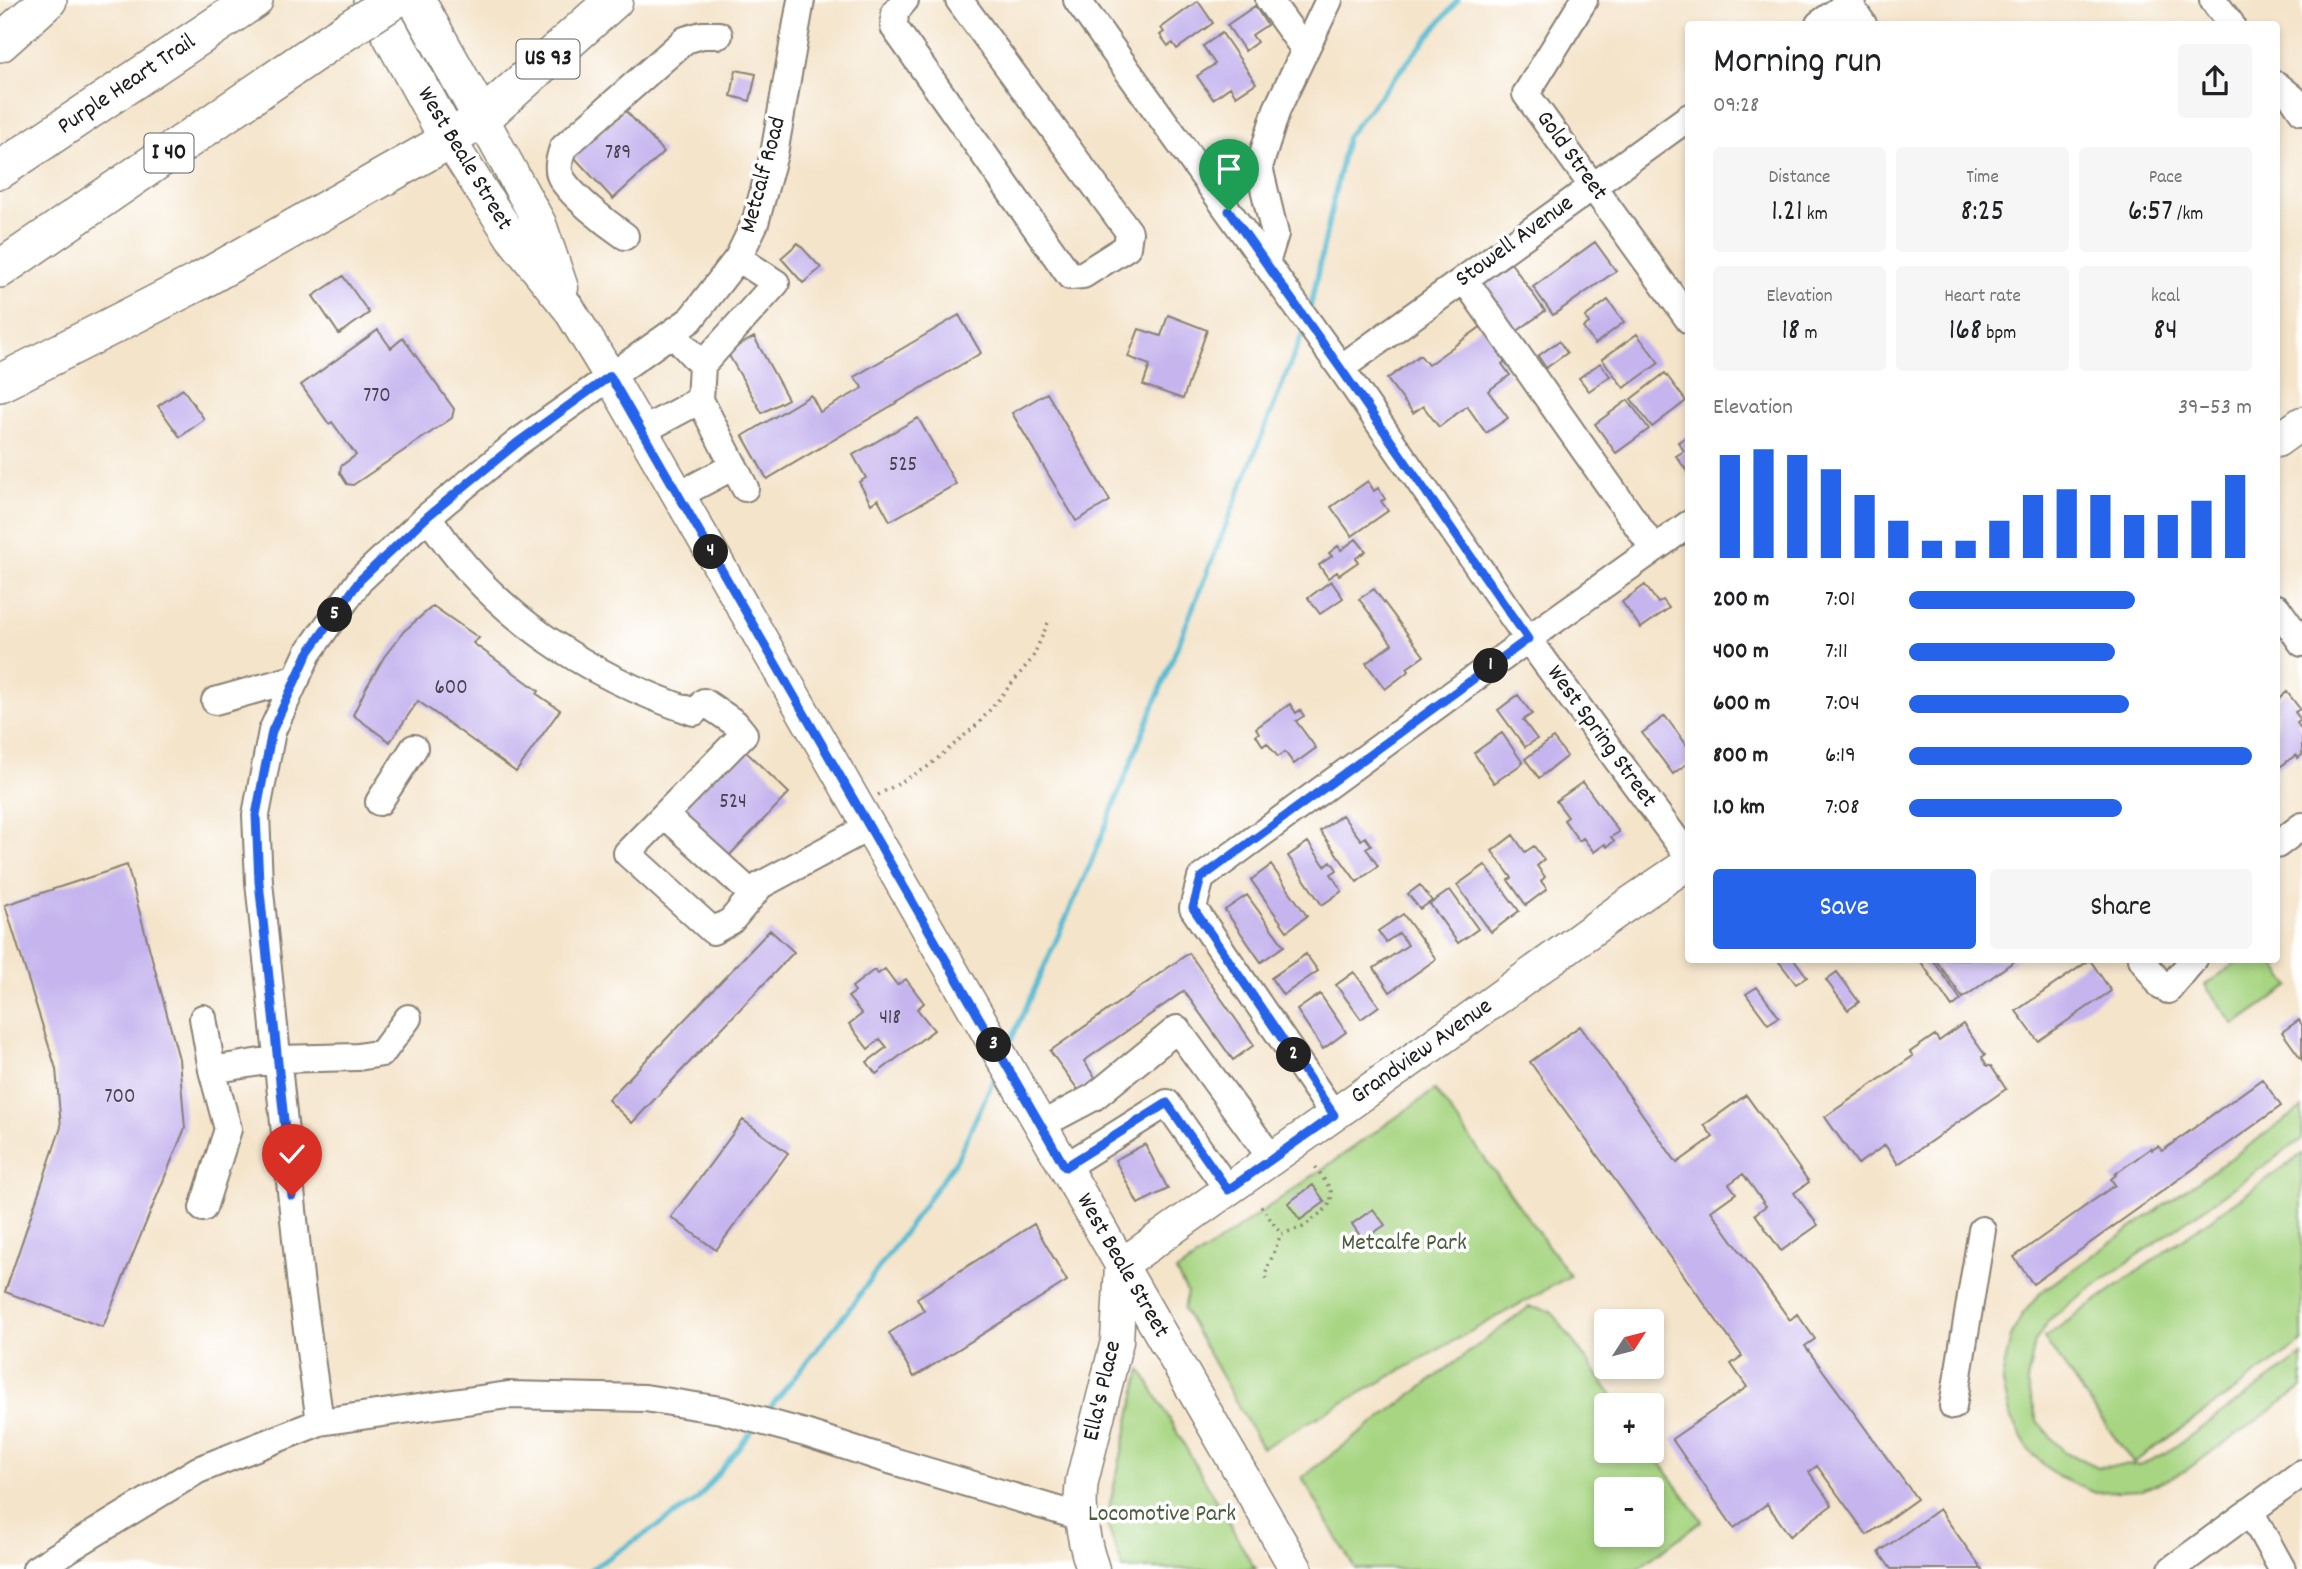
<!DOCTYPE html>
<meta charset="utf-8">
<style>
:root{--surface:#fff;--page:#f6f6f6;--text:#202124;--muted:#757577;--accent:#2563eb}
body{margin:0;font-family:Dekko,sans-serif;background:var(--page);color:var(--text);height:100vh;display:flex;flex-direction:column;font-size:26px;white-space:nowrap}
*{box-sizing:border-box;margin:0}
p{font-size:23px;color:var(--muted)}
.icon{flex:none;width:38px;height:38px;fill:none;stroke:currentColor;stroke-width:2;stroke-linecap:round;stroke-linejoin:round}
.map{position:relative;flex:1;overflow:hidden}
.sheet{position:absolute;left:1685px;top:21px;width:595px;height:942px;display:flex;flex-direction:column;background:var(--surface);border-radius:7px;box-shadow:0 4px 10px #0003}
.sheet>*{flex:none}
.needle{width:46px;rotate:54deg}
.controls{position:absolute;left:1594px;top:1309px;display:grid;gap:14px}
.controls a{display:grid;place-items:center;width:70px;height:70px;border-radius:7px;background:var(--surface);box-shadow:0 4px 10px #0003;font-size:35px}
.pin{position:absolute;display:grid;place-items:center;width:60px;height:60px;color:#fff;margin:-72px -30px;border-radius:50% 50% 50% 0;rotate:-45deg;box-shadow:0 0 7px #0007}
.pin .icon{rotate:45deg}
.km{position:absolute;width:35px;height:35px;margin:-18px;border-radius:50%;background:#222;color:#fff;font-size:19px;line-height:35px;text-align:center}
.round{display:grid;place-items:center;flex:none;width:74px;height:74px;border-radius:7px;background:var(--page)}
.head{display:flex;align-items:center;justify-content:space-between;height:119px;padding:0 28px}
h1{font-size:38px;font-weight:600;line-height:52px}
.stats{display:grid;grid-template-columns:repeat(3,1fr);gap:10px;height:119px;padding:7px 28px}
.stats div{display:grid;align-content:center;border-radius:7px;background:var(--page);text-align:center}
.stats b{font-size:30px;font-weight:600}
.stats small{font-size:19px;font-weight:400}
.stats p{font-size:19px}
.chart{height:196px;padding:14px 28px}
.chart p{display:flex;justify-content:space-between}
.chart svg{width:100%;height:126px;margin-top:7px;stroke:var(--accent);stroke-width:6}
.cta{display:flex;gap:14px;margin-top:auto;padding:14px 28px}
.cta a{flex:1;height:80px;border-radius:7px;background:var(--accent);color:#fff;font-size:28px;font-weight:600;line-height:80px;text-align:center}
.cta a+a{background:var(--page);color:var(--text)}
ul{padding:0 28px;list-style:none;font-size:23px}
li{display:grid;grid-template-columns:112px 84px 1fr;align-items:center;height:52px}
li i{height:18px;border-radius:9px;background:var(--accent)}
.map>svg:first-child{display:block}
.green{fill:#a7d582;stroke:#62784f;stroke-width:2;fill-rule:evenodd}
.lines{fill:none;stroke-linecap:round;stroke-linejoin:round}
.stream{stroke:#54bbd1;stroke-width:5}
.building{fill:#c5b4ee}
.minor-casing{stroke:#888073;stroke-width:30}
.major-casing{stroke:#888073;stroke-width:35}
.highway-casing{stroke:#888073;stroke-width:40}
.path{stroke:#888073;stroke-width:3.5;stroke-dasharray:2 5;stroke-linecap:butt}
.minor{stroke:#fff;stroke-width:26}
.major{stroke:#fff;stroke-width:32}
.highway{stroke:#fff;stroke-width:37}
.highway-bridge-casing{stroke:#888073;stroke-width:40;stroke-linecap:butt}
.highway-bridge{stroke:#fff;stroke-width:37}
.route-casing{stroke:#fff;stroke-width:14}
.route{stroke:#2563eb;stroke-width:9}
.labels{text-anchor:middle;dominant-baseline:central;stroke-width:7;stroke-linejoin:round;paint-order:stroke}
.number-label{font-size:21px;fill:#464250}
.shield{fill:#fff;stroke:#606060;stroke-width:2}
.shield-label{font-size:23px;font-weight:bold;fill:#1c1c1c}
.street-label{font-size:24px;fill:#1c1c1c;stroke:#fff}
.park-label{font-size:24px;fill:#4d5d40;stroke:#fff}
</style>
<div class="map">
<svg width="2302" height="1569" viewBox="0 0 2302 1569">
<rect width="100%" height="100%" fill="#fff"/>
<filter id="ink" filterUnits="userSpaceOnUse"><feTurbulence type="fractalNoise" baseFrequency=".0143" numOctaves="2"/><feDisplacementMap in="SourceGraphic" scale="14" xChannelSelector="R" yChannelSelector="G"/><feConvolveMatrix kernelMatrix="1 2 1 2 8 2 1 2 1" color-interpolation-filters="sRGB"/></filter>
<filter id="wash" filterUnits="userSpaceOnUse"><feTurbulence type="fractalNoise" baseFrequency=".00686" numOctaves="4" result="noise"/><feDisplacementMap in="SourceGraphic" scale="28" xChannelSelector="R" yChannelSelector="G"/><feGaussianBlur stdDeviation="1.57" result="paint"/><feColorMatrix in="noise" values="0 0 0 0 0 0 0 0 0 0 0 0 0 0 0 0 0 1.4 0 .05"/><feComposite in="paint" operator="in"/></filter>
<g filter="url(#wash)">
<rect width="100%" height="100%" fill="#f4e4ca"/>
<path class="green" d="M 2242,959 L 2271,959 L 2290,986 L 2234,1025 L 2205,985 Z
M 1435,1090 L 1570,1276 L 1262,1448 L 1184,1310 L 1187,1292 L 1176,1272 Z
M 2302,1108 L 2302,1139 L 2069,1304 L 2049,1320 L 2035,1342 L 2027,1381 L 2037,1421 L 2063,1451 L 2097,1467 L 2140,1465 L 2166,1453 L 2302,1356 L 2302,1388 L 2185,1471 L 2143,1490 L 2093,1492 L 2058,1477 L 2030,1452 L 2011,1419 L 2002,1379 L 2011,1336 L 2022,1315 L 2041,1292 Z
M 2302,1154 L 2302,1342 L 2133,1463 L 2044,1338 Z
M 1529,1307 L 1551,1311 L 1619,1405 L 1606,1405 L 1606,1451 L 1652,1451 L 1702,1521 L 1637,1569 L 1355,1569 L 1302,1477 ZM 1652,1489 L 1652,1535 L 1606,1535 L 1606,1489 Z
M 1141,1369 L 1255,1569 L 1123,1569 L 1106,1521 Z"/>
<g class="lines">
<path class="stream" d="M 1310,310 L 1347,136 L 1458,0
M 1009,1045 L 1090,865 L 1304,330
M 765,1414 L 850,1308 L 957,1159 L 998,1070
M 591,1569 L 696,1501 L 755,1427"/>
</g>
<g id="blocks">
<path class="building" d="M 1198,1 L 1213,23 L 1177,49 L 1173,43 L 1168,46 L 1160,35 L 1164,32 L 1161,28 Z
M 1255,6 L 1267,25 L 1252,35 L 1257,42 L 1245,51 L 1227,25 Z
M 1222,33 L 1256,83 L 1236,96 L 1230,87 L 1213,99 L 1197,76 L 1215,64 L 1203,46 Z
M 736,70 L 756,74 L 750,101 L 731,96 Z
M 624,109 L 664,152 L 613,199 L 573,156 Z
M 1595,242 L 1616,271 L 1553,315 L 1533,287 Z
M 798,243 L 821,268 L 803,283 L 781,258 Z
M 1511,263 L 1545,311 L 1516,332 L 1482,283 Z
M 343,276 L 369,313 L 339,334 L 313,296 Z
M 1608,300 L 1624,322 L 1595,344 L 1583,328 L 1589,323 L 1585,317 Z
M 959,315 L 981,353 L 767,479 L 743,436 L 811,395 L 820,412 L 863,388 L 854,377 Z
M 1168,315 L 1207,330 L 1183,399 L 1143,385 L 1150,365 L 1128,357 L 1139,329 L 1161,336 Z
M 1482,326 L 1507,360 L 1502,364 L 1510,375 L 1488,391 L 1508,418 L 1486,433 L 1467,406 L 1439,427 L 1423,406 L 1413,413 L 1387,379 L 1420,355 L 1428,365 Z
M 378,330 L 391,348 L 403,338 L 454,409 L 452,418 L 353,485 L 347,484 L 340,473 L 341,466 L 356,455 L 332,422 L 329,424 L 301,385 Z
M 1637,334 L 1659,363 L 1624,388 L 1602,359 Z
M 754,337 L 788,399 L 762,413 L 727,352 Z
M 1559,341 L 1567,353 L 1546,368 L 1538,356 Z
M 1600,363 L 1610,376 L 1589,391 L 1579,378 Z
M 1665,373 L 1686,401 L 1652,427 L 1631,399 Z
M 183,389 L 204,419 L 180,437 L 158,406 Z
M 1047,393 L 1110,501 L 1076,521 L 1012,413 Z
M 1628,400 L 1649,429 L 1616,453 L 1595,424 Z
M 918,418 L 956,484 L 890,521 L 878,499 L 871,504 L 859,482 L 866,478 L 853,455 Z
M 1689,435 L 1689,474 L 1676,456 L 1684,451 L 1678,442 Z
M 1368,481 L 1374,491 L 1378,488 L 1385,499 L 1381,501 L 1388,511 L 1352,536 L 1331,507 Z
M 1356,539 L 1366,551 L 1356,558 L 1358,562 L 1339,575 L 1337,572 L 1328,578 L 1319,565 L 1332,556 L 1329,553 L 1338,546 L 1341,550 Z
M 1331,581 L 1343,598 L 1320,614 L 1308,598 Z
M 1645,585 L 1658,603 L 1663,600 L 1669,608 L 1641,628 L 1622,602 Z
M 1374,589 L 1424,656 L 1407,668 L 1409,671 L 1385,689 L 1366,663 L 1392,644 L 1359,599 Z
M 433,606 L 479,638 L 473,643 L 539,691 L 537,694 L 560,710 L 516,772 L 418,701 L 390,742 L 353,715 L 366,688 L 384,657 L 404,631 Z
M 2287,692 L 2300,709 L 2295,712 L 2301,720 L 2297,723 L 2302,730 L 2302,755 L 2298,758 L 2296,755 L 2277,769 L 2277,700 Z
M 1518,695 L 1532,714 L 1523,720 L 1537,739 L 1525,747 L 1498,710 Z
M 1290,704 L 1296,713 L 1300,710 L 1304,716 L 1296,721 L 1316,748 L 1294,764 L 1285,752 L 1278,757 L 1267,743 L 1263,746 L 1256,735 L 1259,733 L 1256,728 Z
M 1665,716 L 1689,748 L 1689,762 L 1673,774 L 1642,733 Z
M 1502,733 L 1523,763 L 1494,783 L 1474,753 Z
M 1553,738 L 1567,756 L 1539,778 L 1525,759 Z
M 741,747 L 789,793 L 726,859 L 678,813 Z
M 1583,782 L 1619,832 L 1611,837 L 1614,841 L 1607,847 L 1605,844 L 1594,852 L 1583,838 L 1579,841 L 1564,820 L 1568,817 L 1556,801 Z
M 1342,815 L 1361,840 L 1365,837 L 1371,845 L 1366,848 L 1378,866 L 1357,882 L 1320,831 Z
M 1513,835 L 1525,852 L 1534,846 L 1544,860 L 1537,866 L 1545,877 L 1541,881 L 1547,889 L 1526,905 L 1508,880 L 1512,878 L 1492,851 Z
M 1308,842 L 1325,866 L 1331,861 L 1337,870 L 1331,874 L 1342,891 L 1322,905 L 1288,856 Z
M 127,865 L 179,1059 L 185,1128 L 103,1327 L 5,1292 L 61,1127 L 56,1069 L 5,905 Z
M 1271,865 L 1307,916 L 1287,931 L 1251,880 Z
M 1485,865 L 1519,911 L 1491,932 L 1457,885 Z
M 1420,885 L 1432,901 L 1420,909 L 1408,894 Z
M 1450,890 L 1478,929 L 1458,943 L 1430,904 Z
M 1247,895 L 1284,946 L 1261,962 L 1225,910 Z
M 1403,914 L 1436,959 L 1390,992 L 1374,968 L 1408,945 L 1399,933 L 1386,942 L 1378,931 Z
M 770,930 L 794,952 L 632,1123 L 608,1100 Z
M 1189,953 L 1254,1045 L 1233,1060 L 1184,991 L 1084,1061 L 1096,1079 L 1079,1091 L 1050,1051 Z
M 1306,954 L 1318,971 L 1283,995 L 1271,978 Z
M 1777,959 L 1794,959 L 1807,977 L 1796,984 Z
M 1919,959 L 1932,959 L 1961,1000 L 1952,1007 Z
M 1935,959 L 2017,959 L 1963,998 Z
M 2090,960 L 2111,991 L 2038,1041 L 2016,1011 Z
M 885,969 L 897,985 L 906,979 L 924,1003 L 917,1009 L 934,1030 L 876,1074 L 867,1062 L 887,1047 L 880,1039 L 868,1049 L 849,1024 L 862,1014 L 848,997 L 855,992 L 852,987 L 874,970 L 878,974 Z
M 1354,972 L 1379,1006 L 1361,1019 L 1336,985 Z
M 1837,972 L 1859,1002 L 1848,1010 L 1826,980 Z
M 1757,987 L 1779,1017 L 1768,1024 L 1746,994 Z
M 1320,994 L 1346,1032 L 1323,1049 L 1297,1010 Z
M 2299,1020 L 2302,1025 L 2302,1060 L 2282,1032 Z
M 1963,1024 L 1985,1055 L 1982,1057 L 1987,1066 L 1991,1066 L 2006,1089 L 1898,1164 L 1885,1145 L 1858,1164 L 1825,1117 L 1913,1056 L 1910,1052 L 1935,1035 L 1939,1041 Z
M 1580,1026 L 1677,1163 L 1713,1137 L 1704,1125 L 1746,1095 L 1809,1182 L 1794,1193 L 1818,1225 L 1781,1251 L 1755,1214 L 1766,1206 L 1743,1174 L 1729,1184 L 1736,1193 L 1711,1211 L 1790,1320 L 1797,1314 L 1815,1339 L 1805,1346 L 1917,1499 L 1867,1535 L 1817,1466 L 1809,1472 L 1832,1505 L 1790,1536 L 1767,1504 L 1734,1528 L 1672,1439 L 1747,1387 L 1731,1364 L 1742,1356 L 1530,1062 Z
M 2262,1079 L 2281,1106 L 2033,1284 L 2014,1257 L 2115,1185 L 2111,1179 L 2116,1175 L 2115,1174 L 2151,1148 L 2152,1150 L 2158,1146 L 2162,1151 Z
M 743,1120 L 788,1153 L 716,1250 L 671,1217 Z
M 1145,1144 L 1168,1189 L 1138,1204 L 1115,1160 Z
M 1313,1185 L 1325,1202 L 1300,1220 L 1288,1203 Z
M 1373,1209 L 1385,1225 L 1363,1240 L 1352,1224 Z
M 1034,1224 L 1067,1281 L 914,1377 L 889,1333 L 924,1311 L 917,1298 Z
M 1939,1509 L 1982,1569 L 1891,1569 L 1879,1552 Z"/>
</g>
</g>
<g filter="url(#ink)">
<use href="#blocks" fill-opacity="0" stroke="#888073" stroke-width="2"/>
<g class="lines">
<g class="minor-casing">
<path id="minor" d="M 905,0 L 895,12 L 894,27 L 1070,276 L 1083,275 L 1127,247 L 1129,232 L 959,0
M 1077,0 L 1341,368 L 1528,639 L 1689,857
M 1269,0 L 1305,50
M 1584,0 L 1526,94 L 1689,320
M 1846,0 L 1863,24
M 2213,0 L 2231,24
M 1819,24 L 1853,0
M 2277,85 L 2293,98 L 2302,111
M 625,236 C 609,225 567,193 560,175 C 557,167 560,157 563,148 L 685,40 L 702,35 L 719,35
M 1266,263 L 1275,234 L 1259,167 L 1277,109 L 1329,0
M 1464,279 L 1654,549
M 672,333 L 702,365 L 776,283 L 738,258
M 1341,368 L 1689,117
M 700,400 L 745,488
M 642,431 L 700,400 L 702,365
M 679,495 L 734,466
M 428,516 C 489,613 587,676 694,712
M 2277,608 L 2302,643
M 215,701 L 297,678
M 704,702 L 735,723 L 744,734 L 627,853 L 713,931 L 731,921 L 761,885 L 869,827
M 379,802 L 414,748
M 665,815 L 753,895
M 2277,845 L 2302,826
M 2142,959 L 2162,987
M 2168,990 L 2194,959
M 203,1018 L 212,1070
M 1334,1115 L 1193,908 L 1201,878 L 1528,639 L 1689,524
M 1041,1125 L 1094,1097 L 1177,1029 L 1272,1159
M 1065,1167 L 1167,1103 L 1228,1190
M 203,1208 L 228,1129 L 212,1070 L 278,1059 L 358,1057 L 382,1053 L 408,1018
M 1953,1406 L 1982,1230
M 320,1422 L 301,1287 L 259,882 L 256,815 L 272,731 L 308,653 L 360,580 L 428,516 L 517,443 L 690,320 L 738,258 L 755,223 L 774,154 L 801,0
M 2250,1511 L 2282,1569
M 36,1569 L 198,1470 L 320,1422 L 508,1395 L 645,1398 L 721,1410 L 805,1433 L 873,1455 L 1081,1517
M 2172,1569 L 2302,1473"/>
</g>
<g class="major-casing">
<path id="major" d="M 482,118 L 540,224 L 562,288
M 449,140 L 512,238 L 569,309 L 610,376 L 1296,1569
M 2277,441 L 2302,423
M 1121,1265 L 1433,1045 L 1618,911 L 1689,863
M 1093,1569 C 1083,1541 1078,1511 1082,1481 L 1117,1341 L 1121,1265"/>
</g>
<g class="highway-casing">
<path id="highway" d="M 372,0 L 449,140
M 416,0 L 482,118
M 0,43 L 48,0
M 0,170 L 254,0
M 0,269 L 337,37
M 0,383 L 200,281 L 449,140 L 482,118 L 614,0"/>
</g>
<path class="path" d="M 878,795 L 926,768 L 978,724 L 1032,659 L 1048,623
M 1261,1206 L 1281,1234
M 1267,1279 L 1265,1275 L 1281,1234 L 1303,1227 L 1327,1208 L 1331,1201 L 1331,1190 L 1315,1166"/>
<use href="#minor" class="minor"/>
<use href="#major" class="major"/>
<use href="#highway" class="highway"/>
<g class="highway-bridge-casing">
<path id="highway-bridge" d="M 337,37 L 394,0"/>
</g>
<use href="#highway-bridge" class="highway-bridge"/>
</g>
</g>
<g class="lines" filter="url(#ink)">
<g class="route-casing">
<path id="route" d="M 292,1196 L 259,882 L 256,815 L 272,731 L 308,653 L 360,580 L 428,516 L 517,443 L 610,376 L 1065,1167 L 1167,1103 L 1228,1190 L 1334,1115 L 1193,908 L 1201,878 L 1528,639 L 1341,369 L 1229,211"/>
</g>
<use href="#route" class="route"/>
</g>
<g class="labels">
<g class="number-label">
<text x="618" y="154">789</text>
<text x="377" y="397">770</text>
<text x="903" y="466">525</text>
<text x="451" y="689">600</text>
<text x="733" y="803">524</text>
<text x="890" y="1019">418</text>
<text x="120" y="1098">700</text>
</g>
<g class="shield">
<rect x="516.5" y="39.5" width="63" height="39" rx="5"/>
<rect x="144.5" y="133.5" width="49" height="39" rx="5"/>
</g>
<g class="shield-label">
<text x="548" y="59">US 93</text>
<text x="169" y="153">I 40</text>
</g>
<g class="street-label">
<text transform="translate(127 85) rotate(-34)">Purple Heart Trail</text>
<text transform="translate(1571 156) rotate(54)">Gold Street</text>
<text transform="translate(464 159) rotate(59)">West Beale Street</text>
<text transform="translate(764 175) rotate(-75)">Metcalf Road</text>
<text transform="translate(1515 242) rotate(-36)">Stowell Avenue</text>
<text transform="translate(1601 737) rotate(54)">West Spring Street</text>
<text transform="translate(1422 1052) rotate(-35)">Grandview Avenue</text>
<text transform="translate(1122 1266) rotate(60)">West Beale Street</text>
<text transform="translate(1103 1391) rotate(-77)">Ella's Place</text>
</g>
<g class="park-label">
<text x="1404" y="1244">Metcalfe Park</text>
<text x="1162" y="1515">Locomotive Park</text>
</g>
</g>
</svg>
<div class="controls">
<a><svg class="needle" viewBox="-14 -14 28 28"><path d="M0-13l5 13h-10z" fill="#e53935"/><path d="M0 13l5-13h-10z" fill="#757577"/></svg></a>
<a>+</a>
<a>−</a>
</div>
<div class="pin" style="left:1229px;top:211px;background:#1e9e55"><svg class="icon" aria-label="arrive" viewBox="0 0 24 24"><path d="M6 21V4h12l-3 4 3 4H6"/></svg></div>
<div class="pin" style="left:292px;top:1196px;background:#d93025"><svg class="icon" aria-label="check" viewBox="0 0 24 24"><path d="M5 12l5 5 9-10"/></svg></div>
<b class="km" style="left:1491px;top:666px">1</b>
<b class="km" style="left:1294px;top:1055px">2</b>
<b class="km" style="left:994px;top:1045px">3</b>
<b class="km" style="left:711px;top:552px">4</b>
<b class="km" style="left:335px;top:615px">5</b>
<section class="sheet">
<div class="head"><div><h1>Morning run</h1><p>09:28</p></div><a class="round"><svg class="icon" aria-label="share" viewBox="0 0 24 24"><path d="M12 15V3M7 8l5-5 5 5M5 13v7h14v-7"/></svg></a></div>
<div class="stats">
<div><p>Distance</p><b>1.21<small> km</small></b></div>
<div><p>Time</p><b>8:25</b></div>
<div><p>Pace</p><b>6:57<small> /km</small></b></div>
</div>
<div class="stats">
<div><p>Elevation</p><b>18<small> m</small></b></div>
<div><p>Heart rate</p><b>168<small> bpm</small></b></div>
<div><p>kcal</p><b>84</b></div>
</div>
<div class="chart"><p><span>Elevation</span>39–53 m</p>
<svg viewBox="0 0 160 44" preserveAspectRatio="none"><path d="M5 44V8M15 44V6M25 44V8M35 44V13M45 44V22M55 44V31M65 44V38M75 44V38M85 44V31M95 44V22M105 44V20M115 44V22M125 44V29M135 44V29M145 44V24M155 44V15"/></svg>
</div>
<ul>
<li><b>200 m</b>7:01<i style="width:66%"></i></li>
<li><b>400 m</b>7:11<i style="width:60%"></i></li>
<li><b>600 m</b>7:04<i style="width:64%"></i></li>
<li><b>800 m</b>6:19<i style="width:100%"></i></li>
<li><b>1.0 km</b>7:08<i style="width:62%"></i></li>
</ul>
<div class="cta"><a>Save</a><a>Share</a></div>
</section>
</div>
